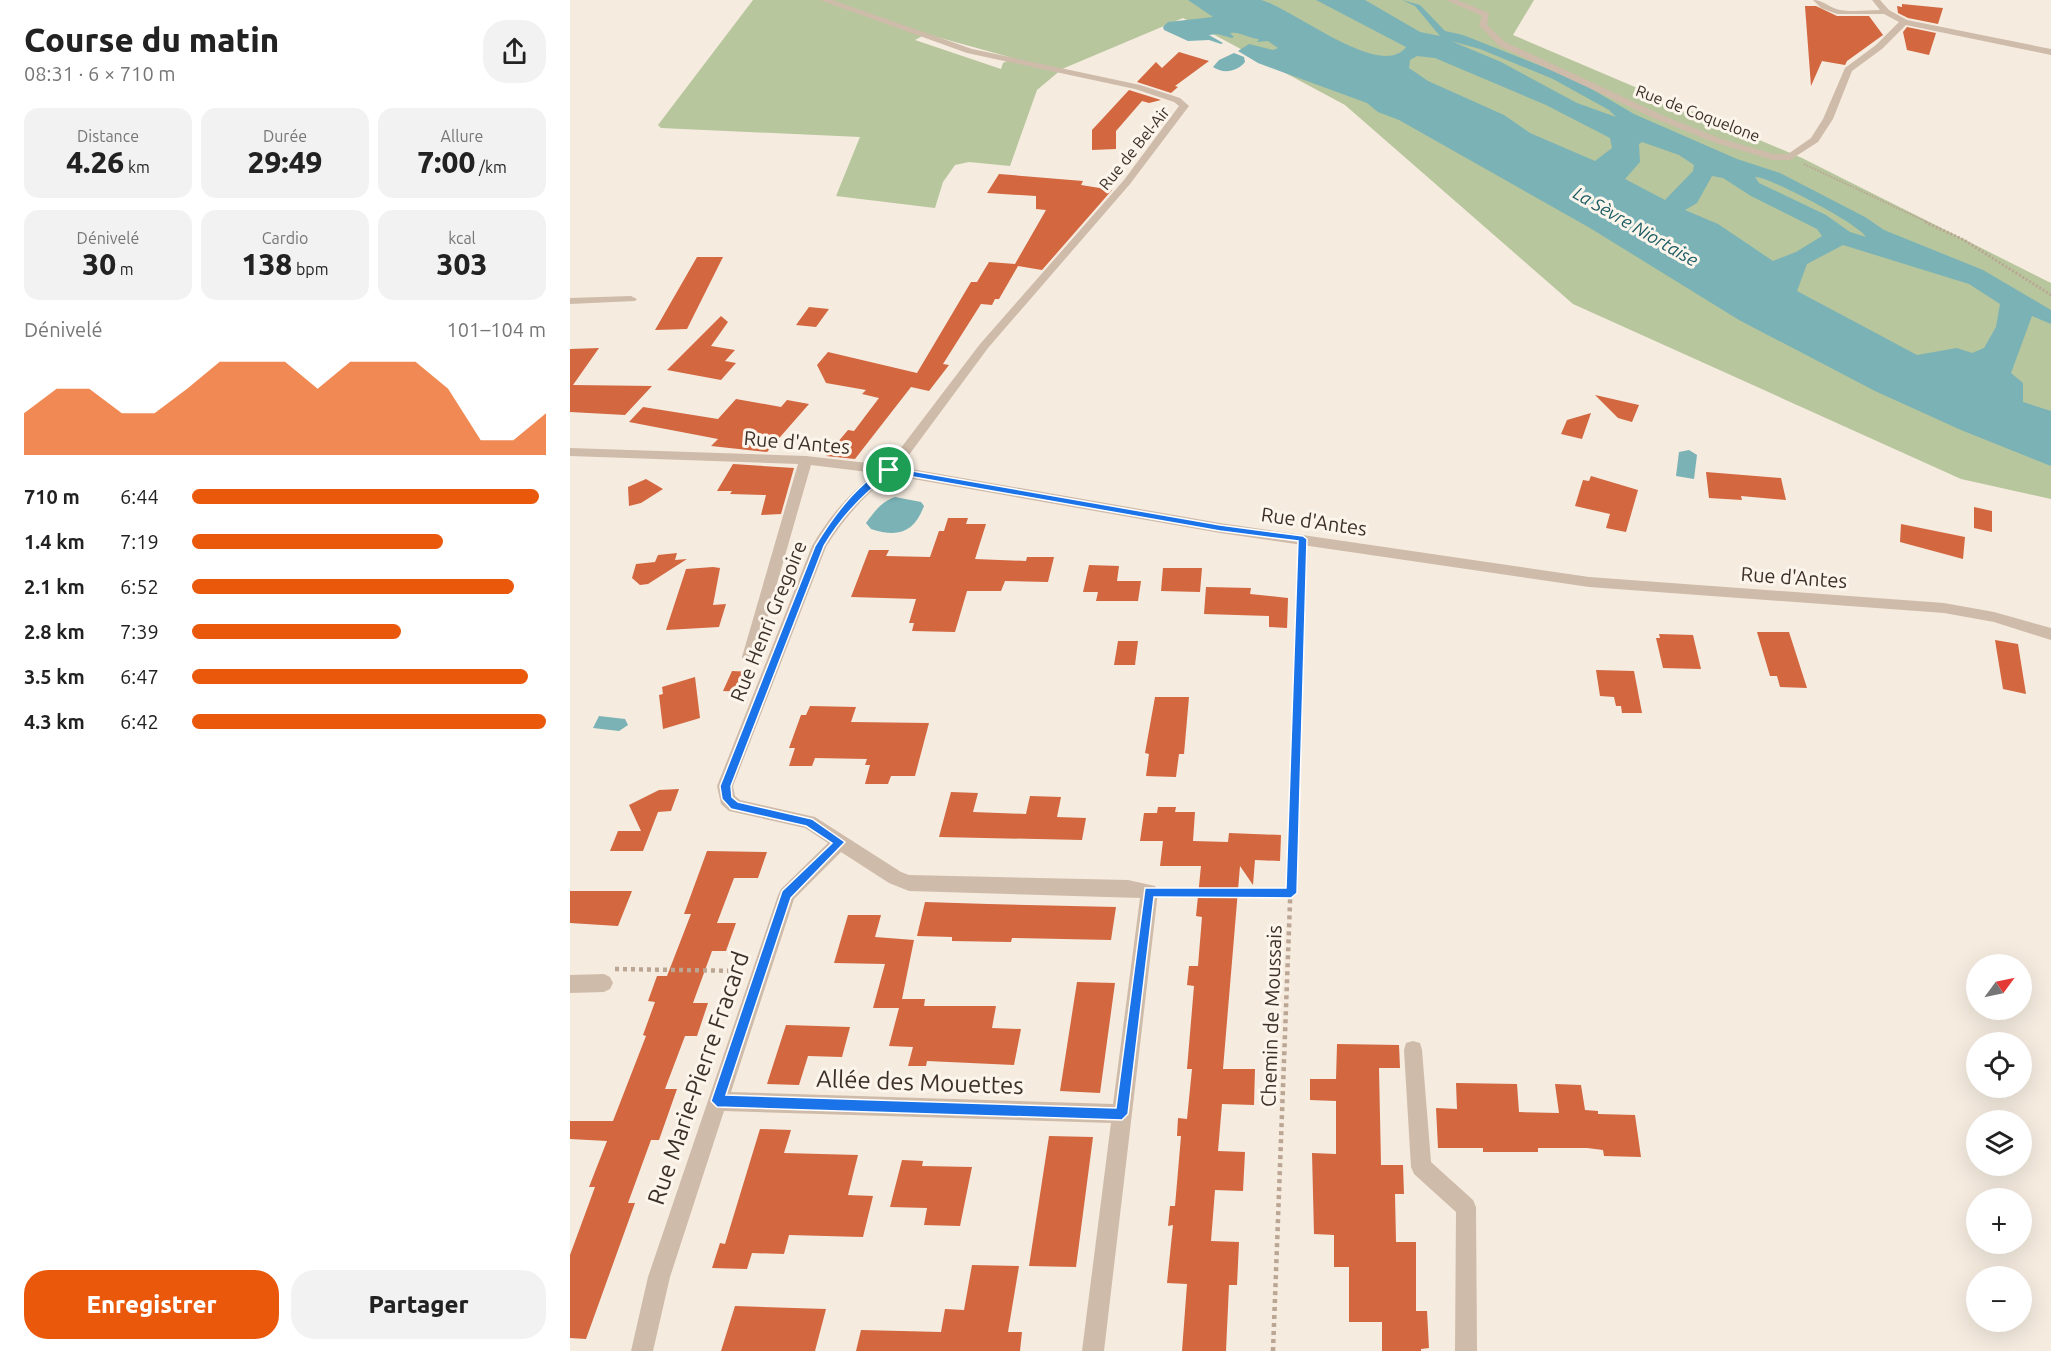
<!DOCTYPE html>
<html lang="fr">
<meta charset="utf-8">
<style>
:root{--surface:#fff;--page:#f2f2f2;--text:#222;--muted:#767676;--accent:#ea580c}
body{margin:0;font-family:Ubuntu,sans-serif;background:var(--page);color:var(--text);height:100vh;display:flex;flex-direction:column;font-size:22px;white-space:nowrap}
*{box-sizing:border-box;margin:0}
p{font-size:20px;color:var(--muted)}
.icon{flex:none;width:33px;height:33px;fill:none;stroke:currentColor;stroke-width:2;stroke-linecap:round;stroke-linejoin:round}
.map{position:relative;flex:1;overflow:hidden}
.drawer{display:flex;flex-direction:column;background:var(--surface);width:570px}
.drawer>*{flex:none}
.needle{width:39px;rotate:57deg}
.fabs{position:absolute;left:1396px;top:954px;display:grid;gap:12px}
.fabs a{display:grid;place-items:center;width:66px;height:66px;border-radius:50%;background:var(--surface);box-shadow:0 6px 24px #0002;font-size:30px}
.pin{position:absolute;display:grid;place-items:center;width:51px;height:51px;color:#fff;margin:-26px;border:3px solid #fff;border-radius:50%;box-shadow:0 2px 6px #0007}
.round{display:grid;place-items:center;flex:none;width:63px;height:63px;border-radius:24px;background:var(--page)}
.overview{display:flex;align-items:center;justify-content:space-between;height:102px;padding:0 24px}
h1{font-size:33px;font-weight:800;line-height:45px}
.metrics{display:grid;grid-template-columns:repeat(3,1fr);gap:9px;height:102px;padding:6px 24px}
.metrics div{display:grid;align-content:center;border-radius:15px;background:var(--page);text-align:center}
.metrics b{font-size:30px;font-weight:800}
.metrics small{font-size:16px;font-weight:400}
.metrics p{font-size:16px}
.chart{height:168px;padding:12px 24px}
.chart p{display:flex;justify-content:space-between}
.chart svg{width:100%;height:108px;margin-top:6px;fill:var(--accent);opacity:.7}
.cta{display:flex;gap:12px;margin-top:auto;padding:12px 24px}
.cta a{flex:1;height:69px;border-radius:24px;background:var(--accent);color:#fff;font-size:24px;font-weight:800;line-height:69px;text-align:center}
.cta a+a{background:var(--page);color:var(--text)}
ul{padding:0 24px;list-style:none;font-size:20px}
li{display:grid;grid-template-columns:96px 72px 1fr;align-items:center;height:45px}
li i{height:15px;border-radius:8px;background:var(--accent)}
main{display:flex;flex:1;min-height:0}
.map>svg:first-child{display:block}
.green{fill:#b7c69d;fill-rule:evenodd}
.water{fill:#7ab2b6;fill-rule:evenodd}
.building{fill:#d26740}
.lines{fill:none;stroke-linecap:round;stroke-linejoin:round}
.path-far3{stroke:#bba593;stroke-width:2;stroke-dasharray:1.5 1.5;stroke-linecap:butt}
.path-far2{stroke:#bba593;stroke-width:3;stroke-dasharray:2 2;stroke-linecap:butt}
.path-far1{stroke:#bba593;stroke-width:4;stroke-dasharray:3 3;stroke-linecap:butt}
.path{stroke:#bba593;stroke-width:4.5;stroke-dasharray:4 4;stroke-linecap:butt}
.minor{fill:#cfbba9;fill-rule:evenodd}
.route{fill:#1a73e8;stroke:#fff;stroke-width:1.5;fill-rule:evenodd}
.labels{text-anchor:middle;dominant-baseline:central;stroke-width:6;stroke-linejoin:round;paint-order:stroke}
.far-street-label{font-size:16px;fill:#3c3029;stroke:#fcf5ec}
.far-water-label{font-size:18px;font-style:italic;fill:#1a5b62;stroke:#fcf5ec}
.street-label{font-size:20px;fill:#3c3029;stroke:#fcf5ec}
.near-street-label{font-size:24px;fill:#3c3029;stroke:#fcf5ec}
</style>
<main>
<section class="drawer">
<div class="overview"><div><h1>Course du matin</h1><p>08:31 · 6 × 710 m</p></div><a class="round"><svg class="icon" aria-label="share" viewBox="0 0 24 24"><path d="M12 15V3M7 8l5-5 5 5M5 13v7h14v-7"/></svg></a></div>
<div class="metrics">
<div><p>Distance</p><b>4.26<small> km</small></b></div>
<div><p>Durée</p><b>29:49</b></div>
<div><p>Allure</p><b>7:00<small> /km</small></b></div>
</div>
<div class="metrics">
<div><p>Dénivelé</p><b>30<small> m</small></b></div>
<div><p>Cardio</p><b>138<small> bpm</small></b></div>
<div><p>kcal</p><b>303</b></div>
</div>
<div class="chart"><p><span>Dénivelé</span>101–104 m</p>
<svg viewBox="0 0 160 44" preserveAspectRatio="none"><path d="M0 44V27L10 17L20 17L30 27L40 27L50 17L60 6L70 6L80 6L90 17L100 6L110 6L120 6L130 17L140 38L150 38L160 27V44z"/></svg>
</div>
<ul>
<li><b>710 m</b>6:44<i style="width:98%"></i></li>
<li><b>1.4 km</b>7:19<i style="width:71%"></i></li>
<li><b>2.1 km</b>6:52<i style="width:91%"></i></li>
<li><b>2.8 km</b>7:39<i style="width:59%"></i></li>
<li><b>3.5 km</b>6:47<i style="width:95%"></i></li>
<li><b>4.3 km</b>6:42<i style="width:100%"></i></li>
</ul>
<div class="cta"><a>Enregistrer</a><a>Partager</a></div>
</section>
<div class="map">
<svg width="1481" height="1351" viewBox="0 0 1481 1351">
<rect width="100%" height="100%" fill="#f5ebdf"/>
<path class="green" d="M 183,0 L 964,0 L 943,35 L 1232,158 L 1481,283 L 1481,499 L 1391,479 L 1003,304 L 775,105 L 613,18 L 492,69 L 467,90 L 440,166 L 399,162 L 385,165 L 373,182 L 365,208 L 266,196 L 290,137 L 91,128 L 88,125 ZM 356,34 L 443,58 L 433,63 L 431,69 L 345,40 Z"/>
<path class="water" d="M 618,0 C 641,0 669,0 691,0 C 723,8 811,81 836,47 L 746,0 L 795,0 L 850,32 L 870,36 L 845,6 L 832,0 L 850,5 L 875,31 L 893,35 L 981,70 L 1008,81 L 1064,114 L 1167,159 L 1210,173 L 1295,217 L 1314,230 L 1413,270 L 1481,310 L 1481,324 L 1462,316 L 1441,373 L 1453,383 L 1453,402 L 1481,411 L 1481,466 L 1391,430 L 1305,391 L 1169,320 L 1020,228 L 829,120 L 808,112 L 797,103 L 688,63 L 668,51 L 679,44 L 703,50 L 708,48 L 698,41 L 687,42 L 689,39 C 680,39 670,31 660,33 L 664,37 L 662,38 L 647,34 L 639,35 L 653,43 L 651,44 L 639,40 L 618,41 L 594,30 L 593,27 L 598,22 L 643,17 ZM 881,41 L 910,49 L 983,79 L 1039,110 L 1046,117 L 1007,103 L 931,62 ZM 847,56 L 865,58 L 976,105 L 1040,138 L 1042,148 L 1025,161 L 960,133 L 934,115 L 858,81 L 839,68 L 840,60 ZM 1072,142 L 1109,155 L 1124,165 L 1123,171 L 1095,200 L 1055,179 L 1070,162 L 1069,144 ZM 1142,176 L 1153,178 L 1181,196 L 1247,229 L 1252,236 L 1226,252 L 1203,261 L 1148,224 L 1115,210 L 1127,203 ZM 1185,177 C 1198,176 1291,225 1296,237 L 1280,232 L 1256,215 L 1189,183 ZM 1273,245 L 1399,284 L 1430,304 L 1426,327 L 1414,348 L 1402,353 L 1387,348 L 1347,355 L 1227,291 L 1237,264 Z
M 664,53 L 674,57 L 675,62 C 667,72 653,74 643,67 L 649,60 Z
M 1119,450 L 1127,455 L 1124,479 L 1106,476 L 1109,452 Z
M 325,497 L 351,502 L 354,506 C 344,532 329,538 301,529 L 296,523 C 305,511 311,502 325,497 Z
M 29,716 L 55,719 L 58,725 L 49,731 L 23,728 Z"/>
<path class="building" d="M 1332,4 L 1373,8 L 1368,24 L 1338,18 L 1328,13 L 1327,6 L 1332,7 Z
M 1235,6 L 1246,6 L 1267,16 L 1299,16 L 1313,35 L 1277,61 L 1275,65 L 1252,61 L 1241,86 Z
M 1337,27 L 1366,33 L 1359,55 L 1337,50 L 1333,32 Z
M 609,52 L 639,61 L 605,86 L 608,87 L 601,93 L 567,82 L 586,62 L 592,68 Z
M 559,90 L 591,100 L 579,103 L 572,101 L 546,131 L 546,149 L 522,150 L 522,130 Z
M 429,174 L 513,181 L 511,185 L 542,190 L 472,270 L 448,266 L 429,299 L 425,299 L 422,305 L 411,304 L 373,364 L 379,365 L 359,391 L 341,387 L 285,459 L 256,456 L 278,430 L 284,431 L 309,398 L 292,394 L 296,390 L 256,383 L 247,365 L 258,352 L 347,373 L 401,282 L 407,282 L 419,262 L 445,264 L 476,210 L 466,209 L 466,196 L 417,193 Z
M 127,257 L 153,257 L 117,329 L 85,330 Z
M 239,307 L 259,309 L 246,327 L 226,325 Z
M 151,316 L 158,322 L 141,346 L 165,350 L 155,361 L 166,363 L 151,380 L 97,370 Z
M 29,348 L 3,385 L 82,386 L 55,415 L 0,412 L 0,349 Z
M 1025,395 L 1069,405 L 1062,422 L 1048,418 Z
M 166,399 L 211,407 L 217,400 L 239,404 L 197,452 L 141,446 L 148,439 L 59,422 L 73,407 L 148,419 Z
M 1021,413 L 1012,439 L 991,434 L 997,420 Z
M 163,464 L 224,468 L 211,514 L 191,515 L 196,495 L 160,494 L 162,491 L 147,491 Z
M 1136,472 L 1211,478 L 1216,500 L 1171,496 L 1172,500 L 1139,498 Z
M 1021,476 L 1068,490 L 1056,532 L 1036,528 L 1040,514 L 1005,506 L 1013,480 L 1019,481 Z
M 76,479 L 93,489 L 71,503 L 59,506 L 58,487 Z
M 1404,507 L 1422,511 L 1422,532 L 1404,528 Z
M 378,518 L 398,518 L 396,524 L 416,524 L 405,559 L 456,561 L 457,557 L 484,557 L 478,582 L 435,581 L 431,591 L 397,591 L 385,632 L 342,631 L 344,623 L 339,623 L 346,599 L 281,597 L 299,550 L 319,550 L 316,556 L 360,557 L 369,531 L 374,531 Z
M 1331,524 L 1395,537 L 1393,559 L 1330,542 Z
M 107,553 L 105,560 L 117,559 L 78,584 L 70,585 L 62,578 L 66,564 L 85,562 L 88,555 Z
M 519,565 L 549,566 L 547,581 L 571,581 L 568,601 L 526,601 L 528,592 L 513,592 Z
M 143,567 L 150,568 L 143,605 L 156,604 L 149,627 L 96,630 L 116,569 Z
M 593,568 L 632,568 L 630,592 L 591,591 Z
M 636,587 L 681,588 L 680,594 L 718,598 L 717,628 L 699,627 L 699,616 L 634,614 Z
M 1187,632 L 1219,632 L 1237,688 L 1210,687 L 1207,676 L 1200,676 Z
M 1089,634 L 1123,635 L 1131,669 L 1093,668 L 1086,638 L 1090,638 Z
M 1425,640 L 1448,644 L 1456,694 L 1433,689 Z
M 548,641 L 568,641 L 565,665 L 544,665 Z
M 1026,670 L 1064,671 L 1072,713 L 1052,713 L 1051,706 L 1046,706 L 1044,697 L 1030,696 Z
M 162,671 L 182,672 L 174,692 L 153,691 Z
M 125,677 L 130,718 L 93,729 L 89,695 L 93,694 L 92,687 Z
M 585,697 L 619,697 L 614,754 L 609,754 L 606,777 L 576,776 L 579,754 L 575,753 Z
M 240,706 L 286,707 L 281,722 L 359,723 L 345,776 L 321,776 L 318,784 L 295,784 L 300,765 L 295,765 L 297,759 L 245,758 L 242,766 L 219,766 L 225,748 L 219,748 L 231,715 L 236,715 Z
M 109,789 L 101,811 L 88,812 L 73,851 L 40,851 L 48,831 L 71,831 L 59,805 L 89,790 Z
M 381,792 L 408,793 L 403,812 L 456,814 L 460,796 L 491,797 L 487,817 L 516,818 L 512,840 L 369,837 Z
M 588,807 L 606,807 L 605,812 L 625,812 L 623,841 L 658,842 L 659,833 L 711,835 L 710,861 L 685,860 L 683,885 L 670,866 L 653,1069 L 685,1069 L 684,1105 L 652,1104 L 648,1151 L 675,1152 L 673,1191 L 645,1190 L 641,1241 L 669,1242 L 667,1285 L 659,1285 L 656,1351 L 612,1351 L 617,1284 L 597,1283 L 603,1225 L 598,1226 L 600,1206 L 605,1206 L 611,1136 L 607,1136 L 608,1118 L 617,1119 L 622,1069 L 617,1069 L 624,986 L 617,985 L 619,966 L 628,966 L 632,917 L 626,916 L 631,866 L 590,866 L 593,841 L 570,841 L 574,813 L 587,813 Z
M 137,851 L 197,852 L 188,878 L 164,878 L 147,923 L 166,923 L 156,951 L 142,951 L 123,1003 L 138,1003 L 127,1036 L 115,1036 L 95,1089 L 107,1089 L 89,1140 L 81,1140 L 58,1203 L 65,1203 L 16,1339 L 0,1338 L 0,1255 L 25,1187 L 19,1187 L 37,1141 L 0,1139 L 0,1121 L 43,1121 L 76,1036 L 73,1035 L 85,1002 L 78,1001 L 87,976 L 97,976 L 121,914 L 114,914 Z
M 0,891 L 62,891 L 48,926 L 0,923 Z
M 355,902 L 418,904 L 546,907 L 541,940 L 442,938 L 441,942 L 382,941 L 382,937 L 347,936 Z
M 278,915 L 311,915 L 305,937 L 344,940 L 332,999 L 355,999 L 354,1006 L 426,1006 L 422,1028 L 451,1029 L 444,1065 L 357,1061 L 356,1066 L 338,1066 L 343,1047 L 319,1046 L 329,1008 L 303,1008 L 315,964 L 264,963 Z
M 507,982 L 545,983 L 530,1093 L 490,1091 Z
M 216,1025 L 280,1027 L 272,1057 L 238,1056 L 229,1085 L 197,1084 Z
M 767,1044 L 829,1045 L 830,1068 L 809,1068 L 811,1165 L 833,1165 L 834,1194 L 825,1194 L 826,1242 L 846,1242 L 846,1311 L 857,1311 L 859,1348 L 851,1349 L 851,1351 L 812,1351 L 812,1322 L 779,1322 L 779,1267 L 764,1267 L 764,1235 L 744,1234 L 742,1153 L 766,1154 L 766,1101 L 740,1100 L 740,1079 L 766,1079 Z
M 886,1083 L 947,1084 L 949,1112 L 989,1113 L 985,1084 L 1011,1085 L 1015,1110 L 1028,1111 L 1028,1114 L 1065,1115 L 1071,1157 L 1034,1156 L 1033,1150 L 1017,1148 L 968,1148 L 968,1152 L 913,1152 L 913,1148 L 868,1148 L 866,1108 L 887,1109 Z
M 190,1129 L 221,1130 L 214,1153 L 288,1155 L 278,1195 L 303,1196 L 293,1237 L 219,1235 L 214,1254 L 182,1253 L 177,1269 L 142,1268 L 150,1243 L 155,1244 Z
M 479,1136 L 523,1137 L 506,1267 L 459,1266 Z
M 332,1160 L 353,1161 L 352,1166 L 402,1167 L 390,1226 L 354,1225 L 357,1208 L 320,1207 Z
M 402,1265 L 449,1266 L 438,1332 L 452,1332 L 450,1351 L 286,1351 L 291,1330 L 371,1332 L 375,1309 L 394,1310 Z
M 165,1306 L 256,1309 L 245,1351 L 151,1351 Z"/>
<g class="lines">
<path class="path-far3" d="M 1234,164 L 1359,223"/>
<path class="path-far2" d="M 1355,222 L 1394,240 L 1481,295"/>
<path class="path-far1" d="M 721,878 L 731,554"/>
<path class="path" d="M 596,892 L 721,893
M 45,969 L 173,971
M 703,1351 L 721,876"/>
<path class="minor" d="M 250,0 L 262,0 L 402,49 L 570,85 L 610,98 L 619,106 L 560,184 L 418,348 L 330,467 L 650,523 L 1019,577 L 1374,603 L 1424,612 L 1481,628 L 1481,640 L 1424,622 L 1374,613 L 1019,587 L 650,533 L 320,475 C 295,495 273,519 256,547 L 163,786 L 165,796 L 170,800 L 245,817 L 331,872 L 339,875 L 558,880 L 585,886 L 588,892 L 534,1351 L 512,1351 L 541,1123 L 154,1111 L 100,1277 L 83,1351 L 61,1351 L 78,1277 L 208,895 L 211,889 L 258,843 L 235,828 L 159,811 L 151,804 L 147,786 L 242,546 C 258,518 280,492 306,473 L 241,465 L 186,657 L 184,661 L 174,661 L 172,657 L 228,464 L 0,456 L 0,448 L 236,456 L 315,465 L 321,461 L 410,344 L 554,180 L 609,106 L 604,102 L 565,89 L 397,53 ZM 271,852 L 319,883 L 339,891 L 570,898 L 543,1104 L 161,1092 L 224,899 Z
M 876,0 L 887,0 L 919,13 L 917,25 L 935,42 L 1094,116 L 1152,139 L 1204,154 L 1218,154 L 1241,138 L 1253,119 L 1275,68 L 1306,45 L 1329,22 L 1314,14 L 1267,14 L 1251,8 L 1243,0 C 1254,0 1259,8 1270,10 C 1283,12 1297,10 1310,10 L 1302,0 L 1310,0 L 1319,10 L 1337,20 L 1481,49 L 1481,55 L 1336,25 L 1312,49 L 1282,71 L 1263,119 L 1248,142 L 1220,160 L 1203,160 L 1146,143 L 1088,120 L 929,46 L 909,25 L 912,16 Z
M 61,296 L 67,299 L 65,301 L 0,304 L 0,298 Z
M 34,974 L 40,977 L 43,983 L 40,989 L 34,992 L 0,993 L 0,975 Z
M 843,1041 L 850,1043 L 852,1050 L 861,1162 L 903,1200 L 906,1207 L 907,1351 L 885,1351 L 886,1212 L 844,1174 L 841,1167 L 834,1050 L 836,1043 Z"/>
</g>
<path class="route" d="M 319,467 L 650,525 L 733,536 L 737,539 L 727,893 L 721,898 L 584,897 L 558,1114 L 552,1120 L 147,1107 L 141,1101 L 212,891 L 262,843 L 236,826 L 161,809 L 152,799 L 150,786 L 245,546 C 262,518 288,481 319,467 ZM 321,473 L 650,531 L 728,541 L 716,888 L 575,888 L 546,1108 L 156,1095 L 221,898 L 275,842 L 242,819 L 168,802 L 162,797 L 161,786 L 254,546 C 271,517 294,493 321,473 Z"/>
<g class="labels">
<g class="far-street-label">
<text transform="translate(1128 113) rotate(21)">Rue de Coquelone</text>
<text transform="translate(564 148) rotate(-51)">Rue de Bel-Air</text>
</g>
<g class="far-water-label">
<text transform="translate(1066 226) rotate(30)">La Sèvre Niortaise</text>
</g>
<g class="street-label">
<text transform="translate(227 442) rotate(5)">Rue d'Antes</text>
<text transform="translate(744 521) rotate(8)">Rue d'Antes</text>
<text transform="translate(1224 577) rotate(4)">Rue d'Antes</text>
<text transform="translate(198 621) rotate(-68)">Rue Henri Gregoire</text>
<text transform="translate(701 1016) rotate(-88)">Chemin de Moussais</text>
</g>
<g class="near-street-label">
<text transform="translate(128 1078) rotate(-71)">Rue Marie-Pierre Fracard</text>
<text transform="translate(350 1082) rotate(2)">Allée des Mouettes</text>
</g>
</g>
</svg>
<div class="fabs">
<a><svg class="needle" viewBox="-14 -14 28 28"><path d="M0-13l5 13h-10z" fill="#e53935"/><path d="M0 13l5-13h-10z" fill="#767676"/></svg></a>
<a><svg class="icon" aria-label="locate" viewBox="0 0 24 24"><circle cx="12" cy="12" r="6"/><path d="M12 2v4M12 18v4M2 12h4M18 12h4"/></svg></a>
<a><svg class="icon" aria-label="layers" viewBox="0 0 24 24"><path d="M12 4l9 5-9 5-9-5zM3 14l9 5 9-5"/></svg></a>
<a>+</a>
<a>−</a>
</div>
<div class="pin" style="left:319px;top:470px;background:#1e9e55"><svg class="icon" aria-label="arrive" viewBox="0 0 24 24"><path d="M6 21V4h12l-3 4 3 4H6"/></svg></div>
</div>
</main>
